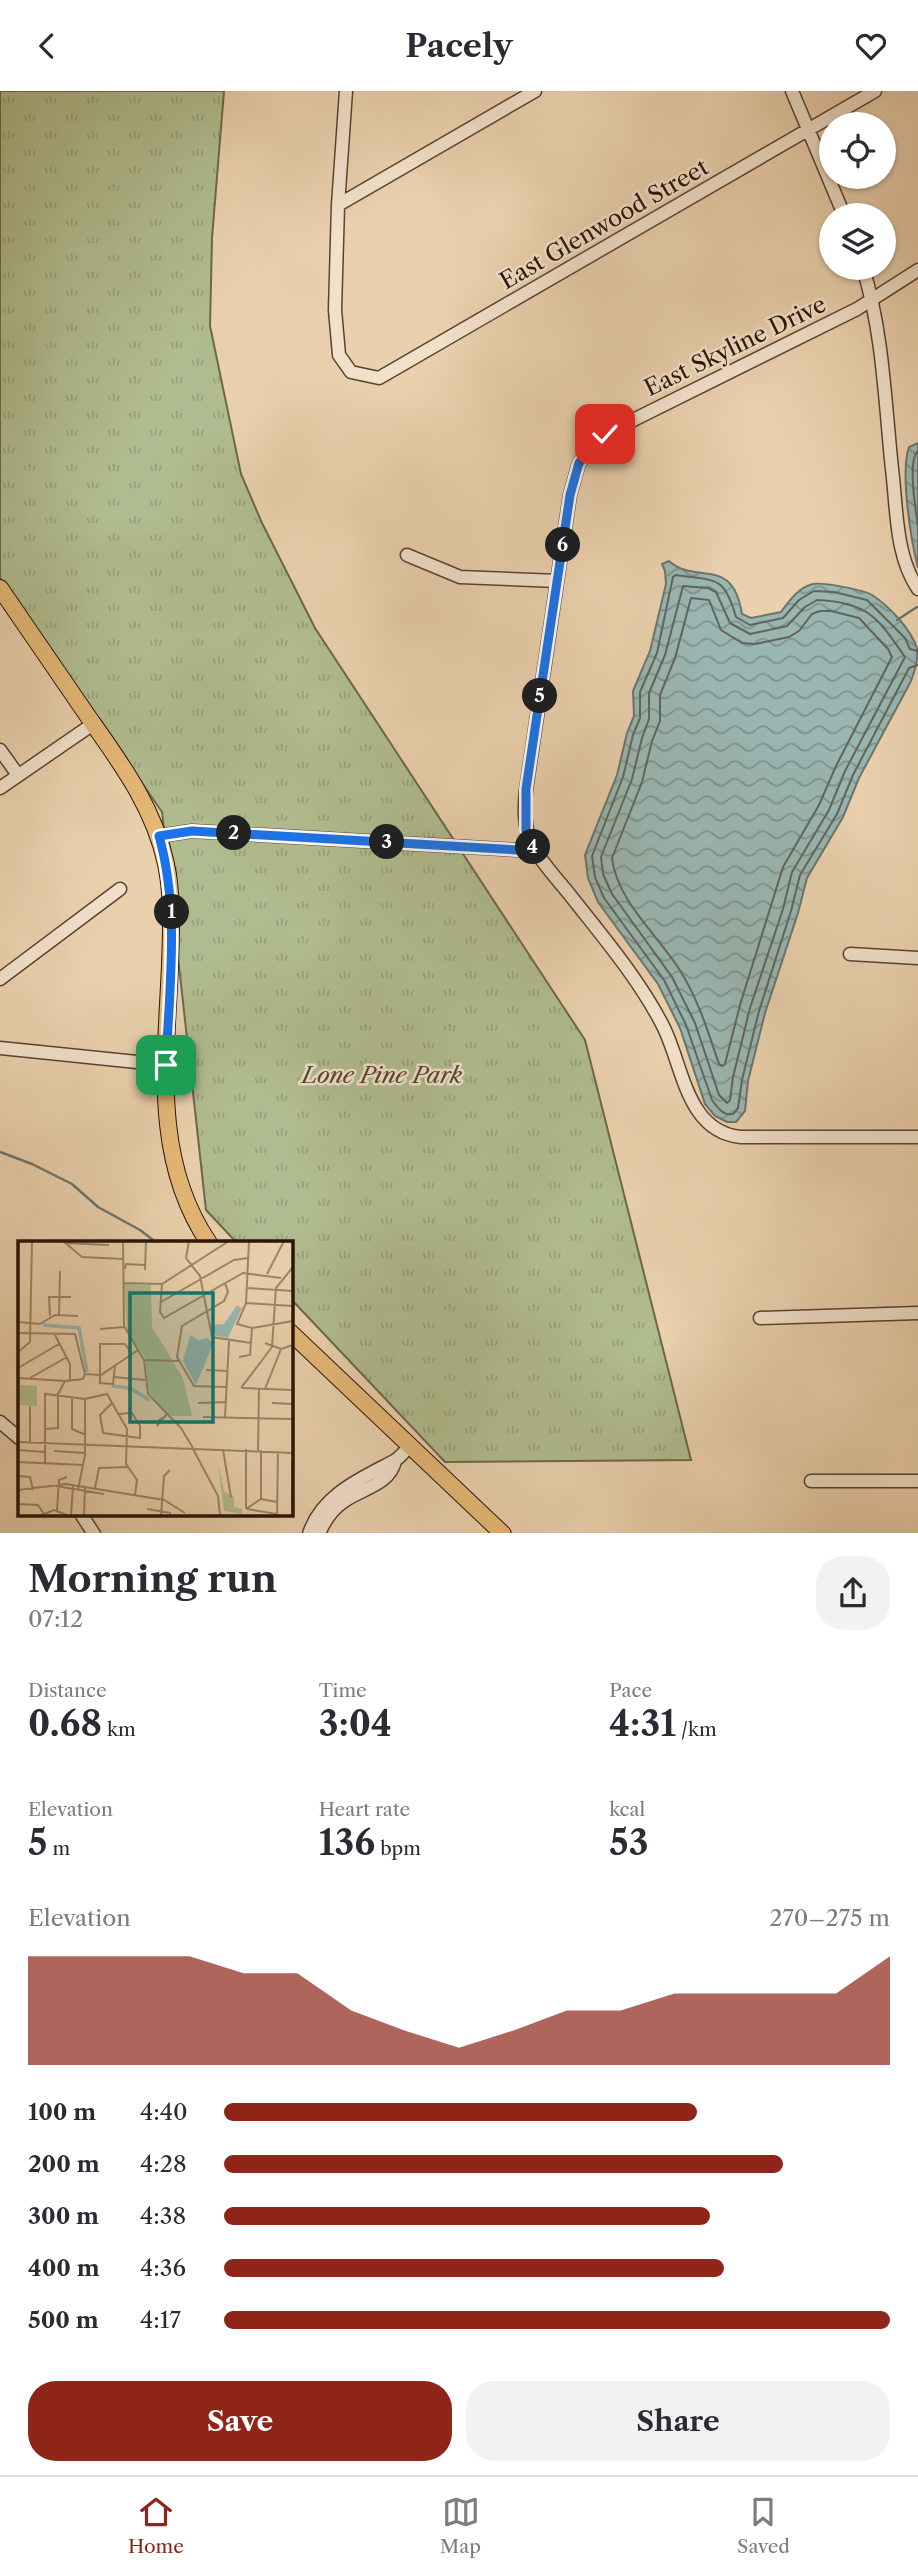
<!DOCTYPE html>
<meta charset="utf-8">
<style>
:root{--surface:#fff;--page:#f2f2f3;--text:#2b2b33;--muted:#7c7c81;--line:#e1e1e2;--accent:#8f2418}
body{margin:0;font-family:"Libre Caslon Text",serif;background:var(--page);color:var(--text);height:100vh;display:flex;flex-direction:column;font-size:26px;white-space:nowrap}
*{box-sizing:border-box;margin:0}
p{font-size:23px;color:var(--muted)}
.icon{flex:none;width:38px;height:38px;fill:none;stroke:currentColor;stroke-width:2;stroke-linecap:round;stroke-linejoin:round}
.map{position:relative;height:1442px;overflow:hidden}
.details{display:flex;flex-direction:column;background:var(--surface);flex:1}
.details>*{flex:none}
.tools{position:absolute;left:819px;top:21px;display:grid;gap:14px}
.tools a{display:grid;place-items:center;width:77px;height:77px;border-radius:50%;background:var(--surface);box-shadow:0 2px 5px #0004;font-size:35px}
.pin{position:absolute;display:grid;place-items:center;width:60px;height:60px;color:#fff;margin:-30px;border-radius:14px;box-shadow:0 4px 10px #0006}
.km{position:absolute;width:35px;height:35px;margin:-18px;border-radius:50%;background:#222;color:#fff;font-size:19px;line-height:35px;text-align:center}
.round{display:grid;place-items:center;flex:none;width:74px;height:74px;border-radius:28px;background:var(--page)}
.head{display:flex;align-items:center;justify-content:space-between;height:119px;padding:0 28px}
h1{font-size:38px;font-weight:700;line-height:52px}
.metrics{display:grid;grid-template-columns:repeat(3,1fr);gap:10px;height:119px;padding:7px 28px}
.metrics div{display:grid;align-content:center}
.metrics b{font-size:35px;font-weight:700}
.metrics small{font-size:19px;font-weight:400}
.metrics p{font-size:19px}
.chart{height:196px;padding:14px 28px}
.chart p{display:flex;justify-content:space-between}
.chart svg{width:100%;height:126px;margin-top:7px;fill:var(--accent);opacity:.7}
.primary-button{display:flex;gap:14px;margin-top:auto;padding:14px 28px}
.primary-button a{flex:1;height:80px;border-radius:28px;background:var(--accent);color:#fff;font-size:28px;font-weight:700;line-height:80px;text-align:center}
.primary-button a+a{background:var(--page);color:var(--text)}
ul{padding:0 28px;list-style:none;font-size:23px}
li{display:grid;grid-template-columns:112px 84px 1fr;align-items:center;height:52px}
li i{height:18px;border-radius:9px;background:var(--accent)}
header{display:flex;justify-content:space-between;align-items:center;height:91px;padding:0 28px;background:var(--surface);font-size:32px;font-weight:700}
.tab-bar{display:flex;justify-content:space-around;align-items:center;height:98px;border-top:2px solid var(--line);background:var(--surface);font-size:19px;color:var(--muted)}
.tab-bar a{display:grid;justify-items:center;gap:4px}
.tab-bar .on{color:var(--accent)}
.map>svg:first-child{display:block}
.park{fill:url(#park-tufts);stroke:#6c684a;stroke-width:2}
.water{fill:url(#water-waves);stroke:#6c756d;stroke-width:2}
.lines{fill:none;stroke-linecap:round;stroke-linejoin:round}
.shore{stroke:#61655c;stroke-width:2}
.stream{stroke:#6c756d;stroke-width:2.5}
.minor-casing{stroke:#594330;stroke-width:15}
.major-casing{stroke:#291406;stroke-width:18}
.minor{stroke:#f1e0ca;stroke-width:12}
.major{stroke:#e5b876;stroke-width:16}
.route-casing{stroke:#fff;stroke-width:14}
.route{stroke:#1a73e8;stroke-width:9}
.labels{text-anchor:middle;dominant-baseline:central;stroke-width:5;stroke-linejoin:round;paint-order:stroke}
.street-label{font-size:23px;fill:#291406;stroke:#f1e0ca}
.park-label{font-size:23px;font-style:italic;fill:#52462f;stroke:#f1e0ca}
.inset-river{fill:none;stroke:#99b6b1;stroke-width:3.5}
.inset-road{fill:none;stroke:#9d856a;stroke-width:2}
.view{fill:#0f766e;fill-opacity:0.15;stroke:#0f766e;stroke-width:3.5}
.inset-edge{fill:none;stroke:#291406;stroke-width:3.5}
</style>
<header><svg class="icon" aria-label="back" viewBox="0 0 24 24"><path d="M15 5l-7 7 7 7"/></svg>Pacely<svg class="icon" aria-label="heart" viewBox="0 0 24 24"><path d="M12 20l-8-8c-3-5 5-10 8-4 3-6 11-1 8 4z"/></svg></header>
<div class="map">
<svg width="918" height="1443" viewBox="0 0 918 1443">
<defs>
<pattern id="park-tufts" width="24" height="20" patternUnits="userSpaceOnUse" patternTransform="scale(1.75)"><rect width="24" height="20" fill="#b0bc8f"/><path d="M3 7l-1-3M5 7V3M7 7l1-3M15 17l-1-3M17 17v-4M19 17l1-3" fill="none" stroke="#97a17a"/></pattern>
<pattern id="water-waves" width="16" height="10" patternUnits="userSpaceOnUse" patternTransform="scale(1.75)"><rect width="16" height="10" fill="#99b6b1"/><path d="M0 5q4-4 8 0t8 0" fill="none" stroke="#7d938e"/></pattern>
</defs>
<rect width="100%" height="100%" fill="#ead0ad"/>
<filter id="stains"><feTurbulence type="fractalNoise" baseFrequency=".00286" numOctaves="4"/><feColorMatrix values="0 0 0 0 .2 0 0 0 0 .09 0 0 0 0 .02 0 0 0 .5 -.17"/></filter>
<radialGradient id="worn" r=".72"><stop offset=".6" stop-color="#630" stop-opacity="0"/><stop offset="1" stop-color="#630" stop-opacity=".3"/></radialGradient>
<path class="park" d="M 0,0 L 224,0 L 212,147 L 210,235 L 241,383 L 262,432 L 315,537 L 585,949 L 691,1369 L 445,1371 L 291,1208 L 290,1152 L 237,1152 L 206,1119 L 162,721 L 0,487 Z"/>
<path class="water" d="M 918,352 L 918,477 C 911,449 900,382 909,356 Z
M 669,470 C 697,495 732,463 742,523 L 751,527 L 781,521 C 789,510 799,496 813,493 C 823,491 864,499 872,504 C 889,515 912,539 917,558 C 918,570 915,579 911,590 L 859,687 L 843,726 L 807,787 L 798,822 L 765,922 L 748,990 L 745,1020 L 736,1031 L 727,1031 L 715,1025 L 705,1013 L 680,937 L 658,893 L 598,811 L 588,787 L 585,764 L 617,684 L 627,642 L 634,625 L 633,600 L 650,560 L 666,493 L 665,480 L 662,473 Z"/>
<g class="lines">
<path class="shore" d="M 918,360 C 907,369 916,420 918,436
M 683,495 L 708,497 L 716,501 L 730,532 L 750,543 L 787,535 L 805,516 L 817,509 C 868,511 878,527 905,566 L 845,680 L 829,719 L 792,781 L 783,818 L 750,917 L 733,986 L 730,1009 L 727,1012 L 719,1004 L 695,932 L 672,886 L 612,803 L 603,783 L 601,766 L 632,688 L 642,647 L 649,628 L 649,602 L 665,564 Z
M 691,507 L 709,509 L 721,539 L 742,552 L 755,553 L 789,546 L 799,540 L 812,523 L 820,520 L 831,520 L 859,527 L 888,558 L 892,566 L 836,675 L 819,714 L 783,776 L 740,914 L 725,973 L 722,975 L 719,973 C 708,941 698,907 679,878 C 657,843 617,810 612,767 L 642,691 L 652,650 L 660,630 L 660,604 L 675,567 Z
M 918,560 L 910,558 L 905,547 L 867,509 L 834,501 L 814,500 L 799,509 L 783,527 L 750,534 L 736,526 C 724,484 716,490 676,484 L 673,486 L 657,562 L 640,601 L 640,627 L 633,644 L 623,686 L 592,765 L 595,786 L 604,807 L 664,889 L 686,934 L 712,1009 C 717,1016 723,1025 733,1023 L 738,1017 L 742,989 L 759,920 L 791,820 L 800,784 L 837,723 L 853,684 L 909,577 L 918,574"/>
<path class="stream" d="M 897,529 L 917,516
M 0,1061 L 32,1073 L 72,1093 L 98,1116 L 140,1139 L 157,1152"/>
<g class="minor-casing">
<path id="minor" d="M 346,0 L 338,114 L 335,219 L 339,264 L 351,281 L 379,287 L 875,0
M 792,0 L 844,124
M 338,114 L 535,0
M 863,177 C 883,241 885,312 892,378 C 897,418 895,464 918,498
M 918,179 L 857,218 L 605,343 L 579,372 L 570,404 L 526,699 C 524,718 524,735 531,753 C 542,772 557,788 570,804 C 603,846 639,888 663,935 C 683,974 686,1041 741,1046 L 918,1046
M 407,464 L 460,486 L 557,490
M 0,659 L 18,684
M 0,697 L 93,633
M 159,745 L 192,740 L 535,760
M 850,863 L 918,867
M 0,888 L 120,798
M 0,957 L 166,974
M 760,1227 L 918,1222
M 0,1331 L 19,1347
M 811,1390 L 918,1390
M 81,1423 L 94,1443
M 309,1443 C 321,1404 362,1387 394,1370 C 400,1367 406,1359 410,1354
M 319,1443 C 324,1430 332,1419 343,1411 C 360,1398 390,1394 395,1370"/>
</g>
<g class="major-casing">
<path id="major" d="M 0,497 C 29,539 58,582 87,624 C 120,671 154,716 166,773 C 173,806 171,840 170,874 C 166,968 152,1069 209,1152
M 290,1241 L 503,1443"/>
</g>
<use href="#minor" class="minor"/>
<use href="#major" class="major"/>
</g>
<g class="lines">
<g class="route-casing">
<path id="route" d="M 166,974 C 169,898 180,819 159,745 L 192,740 L 535,760 L 526,739 L 526,698 L 570,404 L 579,372 L 605,343"/>
</g>
<use href="#route" class="route"/>
</g>
<g class="labels">
<g class="street-label">
<text transform="translate(604 133) rotate(-30)">East Glenwood Street</text>
<text transform="translate(735 255) rotate(-26)">East Skyline Drive</text>
</g>
<g class="park-label">
<text x="382" y="984">Lone Pine Park</text>
</g>
</g>
<g transform="translate(18 1150)">
<rect width="275" height="275" fill="#ead0ad"/>
<path d="M 200,222 L 206,250 L 216,256 L 216,266 L 224,268 L 224,273 L 206,270 Z" fill="#b0bc8f"/>
<path d="M 106,43 L 133,44 L 134,86 L 165,137 L 174,175 L 152,175 L 131,152 L 127,116 L 109,91 ZM 2,144 L 19,145 L 19,165 L 0,164 Z" fill="#b0bc8f"/>
<path d="M 219,64 L 224,67 L 210,97 L 195,94 L 194,84 L 206,83 ZM 172,94 L 180,99 L 190,97 L 195,103 L 178,144 L 165,120 Z" fill="#99b6b1"/>
<path class="inset-river" d="M 25,84 L 61,87 L 69,131M 94,145 L 112,147 L 131,159"/>
<path class="inset-road" d="M 45,0 L 64,16 L 105,18M 105,0 L 106,85 L 126,119 L 130,153 L 163,187 L 175,207M 171,0 L 168,17 L 182,35 L 194,96 L 233,102M 231,0 L 228,62 L 219,83 L 234,87 L 275,80M 46,2 L 91,4M 107,28 L 108,23 L 127,24M 127,29 L 128,0M 249,33 L 266,0M 105,42 L 144,43 L 211,0M 207,42 L 210,51 L 206,60 L 164,85 L 159,116 L 176,145 L 209,146M 144,43 L 142,71 L 146,77 L 225,32 L 263,37M 229,47 L 275,50M 143,61 L 216,19 L 230,17M 228,62 L 275,65M 41,74 L 42,30M 32,75 L 31,56 L 53,56M 0,81 L 22,83 L 37,74 L 60,75M 82,88 L 106,86M 0,92 L 57,93 L 67,133M 36,92 L 52,123 L 52,139M 247,102 L 263,108 L 275,104M 0,111 L 12,101 L 14,0M 221,116 L 232,114 L 234,87M 126,119 L 160,120M 97,125 L 95,143 L 82,142 L 82,103 L 107,103 L 114,113M 0,127 L 41,103M 188,129 L 210,130M 96,136 L 127,139M 0,137 L 47,140 L 65,138 L 67,133 L 83,134 L 120,109M 12,137 L 49,116M 223,147 L 254,106 L 258,47 L 275,26M 224,147 L 275,149M 247,148 L 263,108M 54,156 L 54,188 L 68,194M 180,162 L 208,161M 254,162 L 275,163M 148,175 L 141,179 L 139,185 L 149,173M 185,176 L 275,178M 207,176 L 211,100M 27,188 L 40,187 L 40,153 L 47,140M 85,192 L 122,197 L 122,185 L 114,172 L 99,173M 85,192 L 82,174 L 94,162M 0,201 L 275,212M 12,201 L 12,165M 175,208 L 200,255 L 202,274M 228,208 L 228,268M 0,209 L 26,211M 205,209 L 213,256M 36,210 L 67,212M 240,210 L 241,148M 0,221 L 65,224M 27,223 L 27,153 L 67,158 L 89,153 L 109,188 L 108,223 L 119,239 L 117,254M 0,235 L 12,236 L 15,249M 38,245 L 86,253M 77,247 L 81,227 L 110,226M 0,249 L 48,243 L 146,259 L 167,272M 60,249 L 67,214 L 67,158M 243,258 L 243,209M 0,263 L 20,264 L 26,273M 129,268 L 153,272M 228,268 L 243,258 L 259,261M 229,268 L 259,273M 39,270 L 41,239 L 49,236M 23,274 L 36,269 L 49,274M 53,274 L 55,245M 66,274 L 67,247M 143,274 L 146,235 L 152,229M 259,274 L 260,210M 274,274 L 274,220"/>
<path class="view" d="M 112,52 L 195,52 L 195,181 L 112,181 Z"/>
<rect width="275" height="275" class="inset-edge"/>
</g>
<rect width="100%" height="100%" filter="url(#stains)"/>
<rect width="100%" height="100%" fill="url(#worn)"/>
</svg>
<div class="tools">
<a><svg class="icon" aria-label="locate" viewBox="0 0 24 24"><circle cx="12" cy="12" r="6"/><path d="M12 2v4M12 18v4M2 12h4M18 12h4"/></svg></a>
<a><svg class="icon" aria-label="layers" viewBox="0 0 24 24"><path d="M12 4l9 5-9 5-9-5zM3 14l9 5 9-5"/></svg></a>
</div>
<div class="pin" style="left:166px;top:974px;background:#1e9e55"><svg class="icon" aria-label="arrive" viewBox="0 0 24 24"><path d="M6 21V4h12l-3 4 3 4H6"/></svg></div>
<div class="pin" style="left:605px;top:343px;background:#d93025"><svg class="icon" aria-label="check" viewBox="0 0 24 24"><path d="M5 12l5 5 9-10"/></svg></div>
<b class="km" style="left:172px;top:821px">1</b>
<b class="km" style="left:234px;top:742px">2</b>
<b class="km" style="left:387px;top:751px">3</b>
<b class="km" style="left:533px;top:756px">4</b>
<b class="km" style="left:540px;top:605px">5</b>
<b class="km" style="left:563px;top:454px">6</b>
</div>
<section class="details">
<div class="head"><div><h1>Morning run</h1><p>07:12</p></div><a class="round"><svg class="icon" aria-label="share" viewBox="0 0 24 24"><path d="M12 15V3M7 8l5-5 5 5M5 13v7h14v-7"/></svg></a></div>
<div class="metrics">
<div><p>Distance</p><b>0.68<small> km</small></b></div>
<div><p>Time</p><b>3:04</b></div>
<div><p>Pace</p><b>4:31<small> /km</small></b></div>
</div>
<div class="metrics">
<div><p>Elevation</p><b>5<small> m</small></b></div>
<div><p>Heart rate</p><b>136<small> bpm</small></b></div>
<div><p>kcal</p><b>53</b></div>
</div>
<div class="chart"><p><span>Elevation</span>270–275 m</p>
<svg viewBox="0 0 160 44" preserveAspectRatio="none"><path d="M0 44V6L10 6L20 6L30 6L40 12L50 12L60 25L70 32L80 38L90 32L100 25L110 25L120 19L130 19L140 19L150 19L160 6V44z"/></svg>
</div>
<ul>
<li><b>100 m</b>4:40<i style="width:71%"></i></li>
<li><b>200 m</b>4:28<i style="width:84%"></i></li>
<li><b>300 m</b>4:38<i style="width:73%"></i></li>
<li><b>400 m</b>4:36<i style="width:75%"></i></li>
<li><b>500 m</b>4:17<i style="width:100%"></i></li>
</ul>
<div class="primary-button"><a>Save</a><a>Share</a></div>
</section>
<nav class="tab-bar">
<a class="on"><svg class="icon" aria-label="home" viewBox="0 0 24 24"><path d="M3 11l9-7 9 7M6 9v11h12V9"/></svg>Home</a>
<a><svg class="icon" aria-label="map" viewBox="0 0 24 24"><path d="M3 6l6-2 6 2 6-2v14l-6 2-6-2-6 2zM9 4v14M15 6v14"/></svg>Map</a>
<a><svg class="icon" aria-label="saved" viewBox="0 0 24 24"><path d="M7 4h10v16l-5-4-5 4z"/></svg>Saved</a>
</nav>
